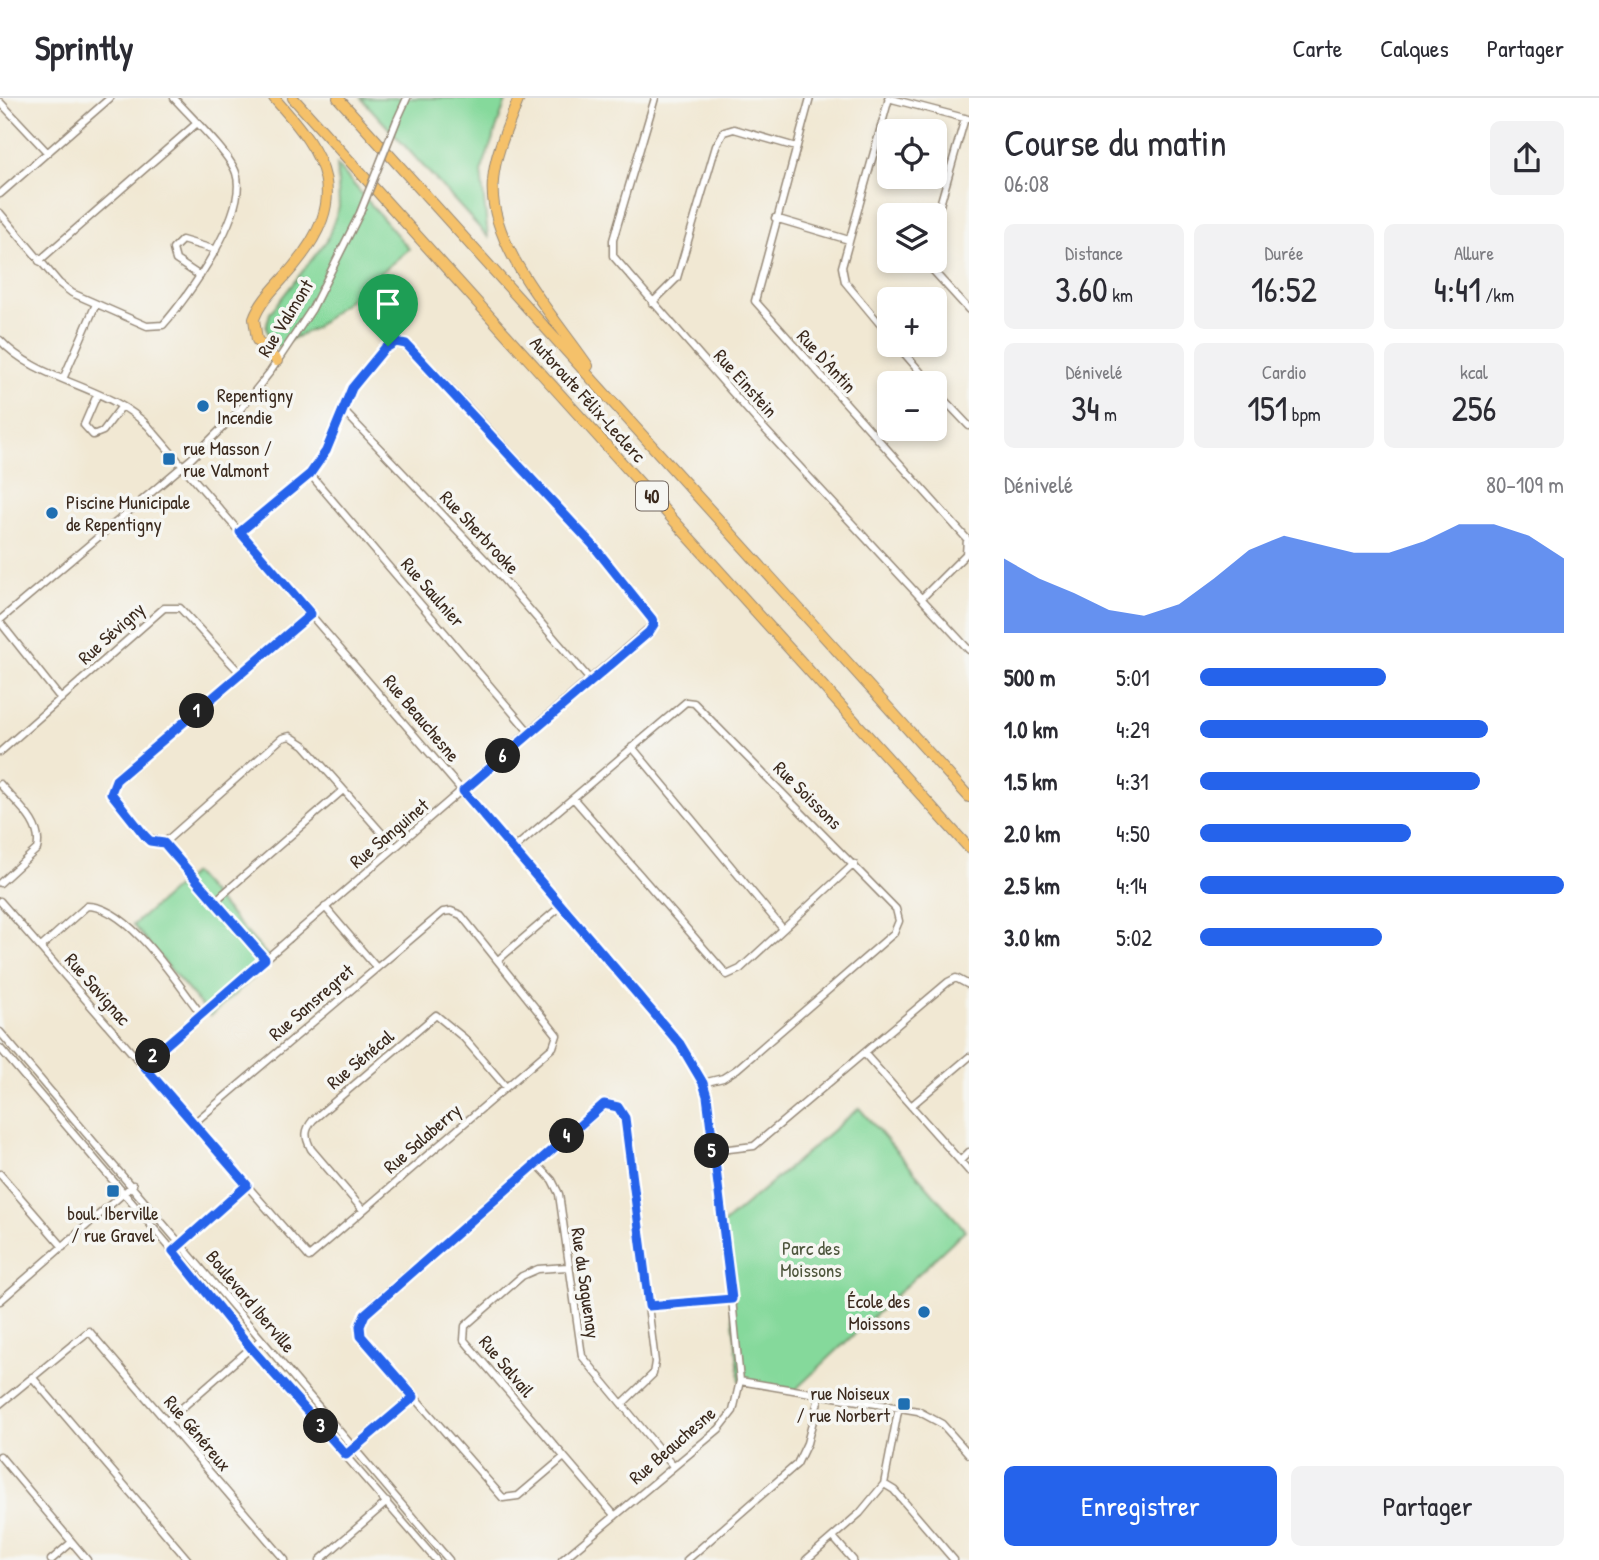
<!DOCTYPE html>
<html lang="fr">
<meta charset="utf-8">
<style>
:root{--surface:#fff;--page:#f2f2f3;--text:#2b2b33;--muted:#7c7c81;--line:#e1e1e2;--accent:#2563eb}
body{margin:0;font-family:"Patrick Hand",sans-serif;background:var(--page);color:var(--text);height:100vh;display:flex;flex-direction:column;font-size:26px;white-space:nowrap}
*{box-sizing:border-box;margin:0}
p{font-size:23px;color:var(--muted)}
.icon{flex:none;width:38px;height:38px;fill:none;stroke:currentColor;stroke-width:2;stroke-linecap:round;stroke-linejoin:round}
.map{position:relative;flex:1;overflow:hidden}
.details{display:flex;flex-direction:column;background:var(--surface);width:630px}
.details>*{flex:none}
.controls{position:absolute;left:877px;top:21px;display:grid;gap:14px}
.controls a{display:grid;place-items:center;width:70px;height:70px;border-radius:10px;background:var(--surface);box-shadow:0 4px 10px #0003;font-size:35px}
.pin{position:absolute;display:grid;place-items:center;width:60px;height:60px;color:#fff;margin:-72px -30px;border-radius:50% 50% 50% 0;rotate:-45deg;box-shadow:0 0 7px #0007}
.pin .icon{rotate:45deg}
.km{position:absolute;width:35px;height:35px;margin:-18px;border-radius:50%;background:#222;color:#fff;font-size:19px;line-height:35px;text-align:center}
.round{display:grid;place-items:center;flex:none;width:74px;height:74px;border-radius:10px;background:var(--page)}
.head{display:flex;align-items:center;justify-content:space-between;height:119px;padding:0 35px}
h1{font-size:38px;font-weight:600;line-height:52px}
.stats{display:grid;grid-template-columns:repeat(3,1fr);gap:10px;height:119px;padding:7px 35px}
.stats div{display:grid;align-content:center;border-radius:10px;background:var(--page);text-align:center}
.stats b{font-size:35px;font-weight:600}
.stats small{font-size:19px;font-weight:400}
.stats p{font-size:19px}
.chart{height:196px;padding:14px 35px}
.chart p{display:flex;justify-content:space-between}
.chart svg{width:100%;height:126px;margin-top:7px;fill:var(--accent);opacity:.7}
.cta{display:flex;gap:14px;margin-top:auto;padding:14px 35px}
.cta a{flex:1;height:80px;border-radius:10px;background:var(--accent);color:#fff;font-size:28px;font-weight:600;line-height:80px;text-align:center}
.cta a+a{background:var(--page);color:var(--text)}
ul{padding:0 35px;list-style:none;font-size:23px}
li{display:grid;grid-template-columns:112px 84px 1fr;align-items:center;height:52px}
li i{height:18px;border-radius:9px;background:var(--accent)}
header{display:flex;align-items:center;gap:42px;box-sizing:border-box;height:98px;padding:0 35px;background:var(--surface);border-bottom:2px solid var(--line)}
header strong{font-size:33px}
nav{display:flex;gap:38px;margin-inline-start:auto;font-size:24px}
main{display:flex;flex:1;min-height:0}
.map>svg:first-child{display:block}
.green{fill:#85d99b;stroke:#60825c;stroke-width:2}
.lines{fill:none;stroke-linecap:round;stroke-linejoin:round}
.minor-casing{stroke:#968978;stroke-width:9}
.highway-casing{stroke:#968978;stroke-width:12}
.minor{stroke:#fff;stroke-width:6}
.highway{stroke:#f5c16b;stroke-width:10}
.minor-bridge-casing{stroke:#968978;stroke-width:9;stroke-linecap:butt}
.minor-bridge{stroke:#fff;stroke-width:6}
.route-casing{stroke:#fff;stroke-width:14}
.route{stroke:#2563eb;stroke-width:9}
.poi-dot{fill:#1f6fb2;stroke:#f6f6f2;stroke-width:2.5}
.labels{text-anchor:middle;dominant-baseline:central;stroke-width:7;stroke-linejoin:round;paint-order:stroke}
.shield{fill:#f6f6f2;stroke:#73675e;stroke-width:2}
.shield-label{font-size:18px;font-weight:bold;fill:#3b2a1e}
.street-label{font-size:19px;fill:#3b2a1e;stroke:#f6f6f2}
.poi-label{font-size:19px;fill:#3b2a1e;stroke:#f6f6f2;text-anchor:start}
.park-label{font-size:19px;fill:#4e563d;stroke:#f6f6f2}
</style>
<header>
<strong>Sprintly</strong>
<nav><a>Carte</a><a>Calques</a><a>Partager</a></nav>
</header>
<main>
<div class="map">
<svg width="969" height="1462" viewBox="0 0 969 1462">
<rect width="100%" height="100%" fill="#f6f6f2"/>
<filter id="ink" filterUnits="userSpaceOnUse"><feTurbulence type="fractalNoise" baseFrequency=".0143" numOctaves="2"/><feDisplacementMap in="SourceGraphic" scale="14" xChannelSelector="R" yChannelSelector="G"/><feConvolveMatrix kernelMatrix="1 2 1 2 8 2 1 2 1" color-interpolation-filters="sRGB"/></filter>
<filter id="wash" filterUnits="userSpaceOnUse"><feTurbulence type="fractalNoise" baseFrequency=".00686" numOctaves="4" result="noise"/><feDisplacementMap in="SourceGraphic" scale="28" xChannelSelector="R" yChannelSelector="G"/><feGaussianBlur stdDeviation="1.57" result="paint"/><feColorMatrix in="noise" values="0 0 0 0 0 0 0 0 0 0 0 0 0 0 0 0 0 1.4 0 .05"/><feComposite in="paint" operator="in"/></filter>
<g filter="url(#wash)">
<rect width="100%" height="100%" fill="#f1e8d3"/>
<path class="green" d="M 361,0 L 507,0 L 481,74 L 488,139 Z
M 337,67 L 409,151 L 315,230 L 274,250 L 266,230 L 270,215 L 327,142 L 339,109 Z
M 193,775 L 272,863 L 210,918 L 133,827 Z
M 859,1010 L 965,1132 L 795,1292 L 740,1283 L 722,1127 Z"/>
</g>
<g filter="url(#ink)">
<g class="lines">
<g class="minor-casing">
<path id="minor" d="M 655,0 L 613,142 L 613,158 L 760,326 L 969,552
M 810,0 L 755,203 L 967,441 L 966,456 L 922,500
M 888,0 L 968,21
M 889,0 L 842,169 L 845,184 L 889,237
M 0,4 L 47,54
M 397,22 L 407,0
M 0,96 L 110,0
M 0,115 L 59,185 L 72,195 L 147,228 L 163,227 C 188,199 249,114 236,75 C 230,56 189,17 174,0
M 775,120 L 849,142
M 934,128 L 965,20
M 39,163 L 196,26
M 928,163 L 929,168 L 969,212
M 200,178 L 176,162 L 173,151 L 182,142 L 216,152
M 652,205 L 677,180 L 716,48 L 724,34 L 734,31 L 796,49
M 0,242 C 39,285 109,287 149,329 L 680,946 L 703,985 L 707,998 L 732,1201 L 740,1283 L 733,1313 L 719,1331 L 562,1462
M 897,247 L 930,285
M 63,281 L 96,206
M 934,291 L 969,328
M 97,297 L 84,327 L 93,337 L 103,333 L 122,308
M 342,311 L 498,475 L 591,583
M 876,339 L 889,327
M 310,376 L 530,635
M 0,522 L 191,361 L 239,313 L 270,274 L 312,211 L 360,115
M 0,524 L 61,601
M 632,649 L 783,831
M 0,654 L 164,510 L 180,510 L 241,576
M 0,686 C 15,704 44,726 37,751 L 0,785
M 573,700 L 727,877 L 740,871 L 854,766
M 164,745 L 282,640 L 290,638 L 304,647 L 395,750
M 512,752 L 686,604 L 694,605 L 896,811 L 899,823 L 894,835 L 737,971 L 723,980 L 703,985
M 0,803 L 309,1159 L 553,949 L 557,937 L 461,817 L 451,813 L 443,814 L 194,1025
M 215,803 L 343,692
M 325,809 L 376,869
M 41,849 L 87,808 C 129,808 176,884 201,916
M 265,861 L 164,745 L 145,738 L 111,695 L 116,682 L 311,515
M 498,862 L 560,809
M 0,934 L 449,1462
M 0,950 L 173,1153 L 251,1249 L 436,1462
M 864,955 L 969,1073
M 143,967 L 654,526 C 647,504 421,252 401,244 L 384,251 L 352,290 L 326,353 L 310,376 L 240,434
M 911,1008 L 969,959
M 712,1053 L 754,1048 L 948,884 L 956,880 L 969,887
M 960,1063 L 969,1054
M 536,1065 L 552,1082 L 559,1096 L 582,1258 L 673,1368
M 0,1076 L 63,1149
M 363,1112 L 311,1051 C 305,1039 304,1033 313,1022 L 436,917 L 464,940 L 506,989
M 180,1147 L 247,1087
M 567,1169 L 538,1171 L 522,1178 L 465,1228 L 464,1242 L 615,1418
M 0,1203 L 133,1087
M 649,1207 L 732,1201
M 32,1279 L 188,1462
M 740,1283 L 918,1313 L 942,1326 L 969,1356
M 0,1306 L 89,1233 L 285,1462
M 167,1323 L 261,1241
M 346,1357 L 414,1299
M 0,1358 L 87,1462
M 564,1359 L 518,1398 L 503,1400 L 361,1238 L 360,1228 L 369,1210 L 608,1005 L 618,1009 L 625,1020 L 655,1264 L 653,1276 L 623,1305
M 884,1386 L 894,1392 L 954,1462
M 833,1439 L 853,1462
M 51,1462 L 72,1444
M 320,1462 L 387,1404
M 687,1462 L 797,1366 L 807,1345 L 820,1296
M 806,1462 L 860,1415 L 884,1386 L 899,1308"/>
</g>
<g class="highway-casing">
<path id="highway" d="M 274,0 C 328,60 351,99 293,169 C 280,185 261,201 254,221 L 257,242 L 277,263
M 293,0 L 969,750
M 338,0 L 969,699
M 519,0 C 509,26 495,54 493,83 C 487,146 554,218 588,268"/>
</g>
<use href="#minor" class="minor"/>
<use href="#highway" class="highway"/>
<g class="minor-bridge-casing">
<path id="minor-bridge" d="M 360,115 L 397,22"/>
</g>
<use href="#minor-bridge" class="minor-bridge"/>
</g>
</g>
<g class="lines" filter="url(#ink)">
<g class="route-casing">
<path id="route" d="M 396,244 L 406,246 L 592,446 L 652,521 L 654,526 L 649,534 L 463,693 L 680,946 L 703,985 L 707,998 L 732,1201 L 649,1208 L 625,1020 L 618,1009 L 604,1006 L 365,1216 L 360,1228 L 361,1238 L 414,1299 L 346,1357 L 251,1250 L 173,1153 L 247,1087 L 143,967 L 265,861 L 164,745 L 150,743 L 145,738 L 111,695 L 116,682 L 311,516 L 240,434 L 310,376 L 326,353 L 352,290 L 384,251 Z"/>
</g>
<use href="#route" class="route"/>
</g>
<g class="poi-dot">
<circle cx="203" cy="308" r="7"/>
<rect x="162" y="354" width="14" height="14" rx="3.5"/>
<circle cx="52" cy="415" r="7"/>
<rect x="106" y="1086" width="14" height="14" rx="3.5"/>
<circle cx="924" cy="1214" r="7"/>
<rect x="897" y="1299" width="14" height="14" rx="3.5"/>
</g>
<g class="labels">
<rect class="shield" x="636" y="383.5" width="32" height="29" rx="5"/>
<g class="shield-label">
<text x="652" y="398">40</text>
</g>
<g class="street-label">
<text transform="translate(285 220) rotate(-58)">Rue Valmont</text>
<text transform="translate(827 263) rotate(48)">Rue D'Antin</text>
<text transform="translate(746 285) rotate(48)">Rue Einstein</text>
<text transform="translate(588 301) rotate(48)">Autoroute Félix-Leclerc</text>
<text transform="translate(480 434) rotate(47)">Rue Sherbrooke</text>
<text transform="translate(433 494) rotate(49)">Rue Saulnier</text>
<text transform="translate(111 535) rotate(-42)">Rue Sévigny</text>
<text transform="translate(422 620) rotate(50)">Rue Beauchesne</text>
<text transform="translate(808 697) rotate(45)">Rue Soissons</text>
<text transform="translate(389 735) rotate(-40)">Rue Sanguinet</text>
<text transform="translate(98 891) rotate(49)">Rue Savignac</text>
<text transform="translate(311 904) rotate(-41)">Rue Sansregret</text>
<text transform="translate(360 961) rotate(-40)">Rue Sénécal</text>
<text transform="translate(422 1040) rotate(-41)">Rue Salaberry</text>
<text transform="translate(586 1185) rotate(82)">Rue du Saguenay</text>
<text transform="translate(251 1203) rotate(50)">Boulevard Iberville</text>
<text transform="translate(507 1268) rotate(50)">Rue Salvail</text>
<text transform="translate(198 1335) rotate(50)">Rue Généreux</text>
<text transform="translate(672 1347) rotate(-41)">Rue Beauchesne</text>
</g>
<g class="poi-label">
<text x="217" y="297">Repentigny<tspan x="217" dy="22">Incendie</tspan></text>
<text x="183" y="350">rue Masson /<tspan x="183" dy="22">rue Valmont</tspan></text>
<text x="66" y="404">Piscine Municipale<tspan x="66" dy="22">de Repentigny</tspan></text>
<text x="113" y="1115" text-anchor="middle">boul. Iberville<tspan x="113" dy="22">/ rue Gravel</tspan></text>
<text x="910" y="1203" text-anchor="end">École des<tspan x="910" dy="22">Moissons</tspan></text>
<text x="890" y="1295" text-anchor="end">rue Noiseux<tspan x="890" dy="22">/ rue Norbert</tspan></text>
</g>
<g class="park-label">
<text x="811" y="1150">Parc des<tspan x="811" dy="22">Moissons</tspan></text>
</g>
</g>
</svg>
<div class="controls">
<a><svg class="icon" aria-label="locate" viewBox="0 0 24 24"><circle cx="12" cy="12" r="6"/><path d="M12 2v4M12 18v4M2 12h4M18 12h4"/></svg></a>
<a><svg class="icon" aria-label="layers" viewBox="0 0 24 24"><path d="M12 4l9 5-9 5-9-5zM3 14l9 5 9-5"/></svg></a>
<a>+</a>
<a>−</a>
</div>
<div class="pin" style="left:388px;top:248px;background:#1e9e55"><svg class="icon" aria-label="arrive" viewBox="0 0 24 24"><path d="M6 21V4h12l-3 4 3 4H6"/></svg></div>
<b class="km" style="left:197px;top:613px">1</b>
<b class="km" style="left:153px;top:958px">2</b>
<b class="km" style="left:321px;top:1328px">3</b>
<b class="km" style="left:567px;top:1038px">4</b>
<b class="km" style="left:712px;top:1053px">5</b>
<b class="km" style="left:503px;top:658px">6</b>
</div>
<section class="details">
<div class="head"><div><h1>Course du matin</h1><p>06:08</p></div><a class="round"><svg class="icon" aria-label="share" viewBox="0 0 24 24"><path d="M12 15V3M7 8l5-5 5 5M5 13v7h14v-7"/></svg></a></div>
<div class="stats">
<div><p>Distance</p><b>3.60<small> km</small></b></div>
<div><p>Durée</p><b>16:52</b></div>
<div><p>Allure</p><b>4:41<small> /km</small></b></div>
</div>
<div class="stats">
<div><p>Dénivelé</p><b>34<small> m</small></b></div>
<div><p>Cardio</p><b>151<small> bpm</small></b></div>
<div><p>kcal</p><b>256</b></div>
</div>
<div class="chart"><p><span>Dénivelé</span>80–109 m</p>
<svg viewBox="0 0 160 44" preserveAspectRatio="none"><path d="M0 44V18L10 25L20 30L30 36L40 38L50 34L60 25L70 15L80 10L90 13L100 16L110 16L120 12L130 6L140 6L150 10L160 18V44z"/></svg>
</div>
<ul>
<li><b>500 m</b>5:01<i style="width:51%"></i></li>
<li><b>1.0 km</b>4:29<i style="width:79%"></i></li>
<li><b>1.5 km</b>4:31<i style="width:77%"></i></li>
<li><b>2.0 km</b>4:50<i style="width:58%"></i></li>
<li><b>2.5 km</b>4:14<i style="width:100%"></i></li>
<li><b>3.0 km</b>5:02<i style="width:50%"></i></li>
</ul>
<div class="cta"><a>Enregistrer</a><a>Partager</a></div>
</section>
</main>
